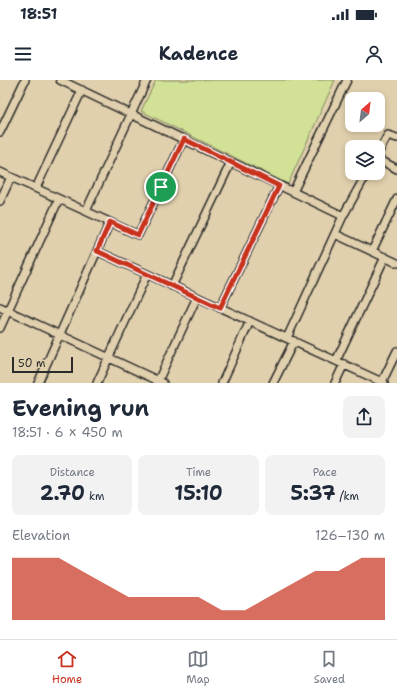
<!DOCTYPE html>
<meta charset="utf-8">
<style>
:root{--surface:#fff;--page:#f2f2f3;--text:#1f2937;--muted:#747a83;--line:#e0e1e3;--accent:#c8321e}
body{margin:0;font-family:"Shantell Sans",sans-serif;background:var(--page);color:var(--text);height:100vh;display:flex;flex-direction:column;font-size:15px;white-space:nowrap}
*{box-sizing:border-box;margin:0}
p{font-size:13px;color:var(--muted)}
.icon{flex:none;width:22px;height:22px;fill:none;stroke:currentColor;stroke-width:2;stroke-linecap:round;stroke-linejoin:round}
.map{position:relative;height:303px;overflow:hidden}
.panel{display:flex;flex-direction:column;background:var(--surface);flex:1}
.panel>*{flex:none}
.needle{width:26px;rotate:28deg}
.tools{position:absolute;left:345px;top:12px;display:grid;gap:8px}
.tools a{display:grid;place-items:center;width:40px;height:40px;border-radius:8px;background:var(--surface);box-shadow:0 2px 6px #0003;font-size:20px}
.scale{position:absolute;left:12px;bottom:10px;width:61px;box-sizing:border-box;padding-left:4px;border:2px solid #2b2b2b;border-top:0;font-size:11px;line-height:14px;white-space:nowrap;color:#2b2b2b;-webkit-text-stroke:3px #e1d0ad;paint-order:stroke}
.pin{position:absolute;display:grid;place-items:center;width:34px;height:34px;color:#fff;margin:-17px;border:2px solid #fff;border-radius:50%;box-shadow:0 1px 4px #0007}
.round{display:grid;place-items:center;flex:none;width:42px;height:42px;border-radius:8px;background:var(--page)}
.summary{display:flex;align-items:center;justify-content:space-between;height:68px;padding:0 12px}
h1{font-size:22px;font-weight:700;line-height:30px}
.stats{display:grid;grid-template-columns:repeat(3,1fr);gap:6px;height:68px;padding:4px 12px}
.stats div{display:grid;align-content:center;border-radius:8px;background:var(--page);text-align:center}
.stats b{font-size:20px;font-weight:700}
.stats small{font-size:11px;font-weight:400}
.stats p{font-size:11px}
.chart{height:112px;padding:8px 12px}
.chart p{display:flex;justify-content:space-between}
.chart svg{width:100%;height:72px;margin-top:4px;fill:var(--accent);opacity:.7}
.status{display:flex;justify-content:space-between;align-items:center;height:28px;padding:0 20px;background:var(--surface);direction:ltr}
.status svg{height:11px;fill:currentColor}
header{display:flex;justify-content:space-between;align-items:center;height:52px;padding:0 12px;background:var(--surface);font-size:18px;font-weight:700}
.tabs{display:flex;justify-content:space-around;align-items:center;height:56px;border-top:1px solid var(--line);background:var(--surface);font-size:11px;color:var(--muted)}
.tabs a{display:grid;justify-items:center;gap:2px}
.tabs .selected{color:var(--accent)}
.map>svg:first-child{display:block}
.green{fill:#d1e195;stroke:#7e8660}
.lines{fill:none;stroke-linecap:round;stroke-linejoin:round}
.street-casing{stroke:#2b2b2b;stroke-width:10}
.street{stroke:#e1d0ad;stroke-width:7}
.route-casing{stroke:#fff;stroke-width:8}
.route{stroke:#c8321e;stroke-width:5}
</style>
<div class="status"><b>18:51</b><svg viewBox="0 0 49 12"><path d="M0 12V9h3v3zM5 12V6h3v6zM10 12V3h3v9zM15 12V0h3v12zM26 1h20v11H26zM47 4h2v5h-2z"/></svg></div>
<header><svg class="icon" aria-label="menu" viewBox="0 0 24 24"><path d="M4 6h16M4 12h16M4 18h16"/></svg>Kadence<svg class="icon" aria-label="person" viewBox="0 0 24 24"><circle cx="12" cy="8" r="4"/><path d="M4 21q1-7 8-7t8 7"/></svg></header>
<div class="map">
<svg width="397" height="303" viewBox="0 0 397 303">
<rect width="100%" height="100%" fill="#e1d0ad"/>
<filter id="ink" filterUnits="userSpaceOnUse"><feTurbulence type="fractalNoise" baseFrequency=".025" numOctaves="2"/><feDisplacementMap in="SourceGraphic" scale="8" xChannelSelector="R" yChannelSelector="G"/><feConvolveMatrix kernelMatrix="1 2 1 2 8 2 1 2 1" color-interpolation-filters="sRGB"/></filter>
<g filter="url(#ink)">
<path class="green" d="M 156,0 L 335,0 L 288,104 L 141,31 Z"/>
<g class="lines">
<g class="street-casing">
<path id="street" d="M 60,0 L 343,136
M 0,52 L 25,0
M 378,73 L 388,55 L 397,58
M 378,79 L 397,89
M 0,92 L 138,155 L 184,59
M 36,108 L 82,10
M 293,112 L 347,0
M 0,121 L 11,97
M 86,131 L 147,0
M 335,154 L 397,183
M 97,171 L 384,303
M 372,171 L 397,119
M 172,206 L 231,82
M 0,227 L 163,303
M 220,228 L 279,106
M 0,248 L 59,119
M 287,258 L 343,136 L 367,93
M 336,281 L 385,177
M 382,302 L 397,271
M 38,303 L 110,142
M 97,303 L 147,194
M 157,303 L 197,217
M 222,303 L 250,241
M 273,303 L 294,261
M 335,303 L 344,284"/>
</g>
<use href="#street" class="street"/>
</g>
</g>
<g class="lines" filter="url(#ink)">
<g class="route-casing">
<path id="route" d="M 184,59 L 279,106 L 220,228 L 97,171 L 110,142 L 138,155 Z"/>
</g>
<use href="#route" class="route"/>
</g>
</svg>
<div class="tools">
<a><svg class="needle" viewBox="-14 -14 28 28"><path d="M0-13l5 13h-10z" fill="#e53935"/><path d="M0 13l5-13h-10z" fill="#747a83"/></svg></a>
<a><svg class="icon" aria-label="layers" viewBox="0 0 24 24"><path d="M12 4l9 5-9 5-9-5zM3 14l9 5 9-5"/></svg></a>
</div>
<div class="scale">50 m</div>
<div class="pin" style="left:161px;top:107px;background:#1e9e55"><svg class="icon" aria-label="arrive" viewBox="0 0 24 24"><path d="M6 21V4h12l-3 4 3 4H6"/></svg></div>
</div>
<section class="panel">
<div class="summary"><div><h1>Evening run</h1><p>18:51 · 6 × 450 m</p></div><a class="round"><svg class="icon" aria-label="share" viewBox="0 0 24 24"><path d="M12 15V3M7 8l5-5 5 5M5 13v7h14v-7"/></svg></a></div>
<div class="stats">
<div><p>Distance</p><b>2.70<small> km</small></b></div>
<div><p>Time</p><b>15:10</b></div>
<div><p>Pace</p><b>5:37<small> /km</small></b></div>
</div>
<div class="chart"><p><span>Elevation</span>126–130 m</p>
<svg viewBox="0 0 160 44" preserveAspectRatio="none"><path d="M0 44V6L10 6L20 6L30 14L40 22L50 30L60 30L70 30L80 30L90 38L100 38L110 30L120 22L130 14L140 14L150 6L160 6V44z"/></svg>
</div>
</section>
<nav class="tabs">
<a class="selected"><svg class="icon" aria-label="home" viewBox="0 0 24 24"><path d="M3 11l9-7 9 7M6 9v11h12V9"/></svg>Home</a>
<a><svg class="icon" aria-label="map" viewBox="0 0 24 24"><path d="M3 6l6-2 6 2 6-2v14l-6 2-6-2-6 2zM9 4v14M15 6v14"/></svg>Map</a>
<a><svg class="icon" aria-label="saved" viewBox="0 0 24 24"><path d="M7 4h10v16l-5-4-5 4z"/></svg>Saved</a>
</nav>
